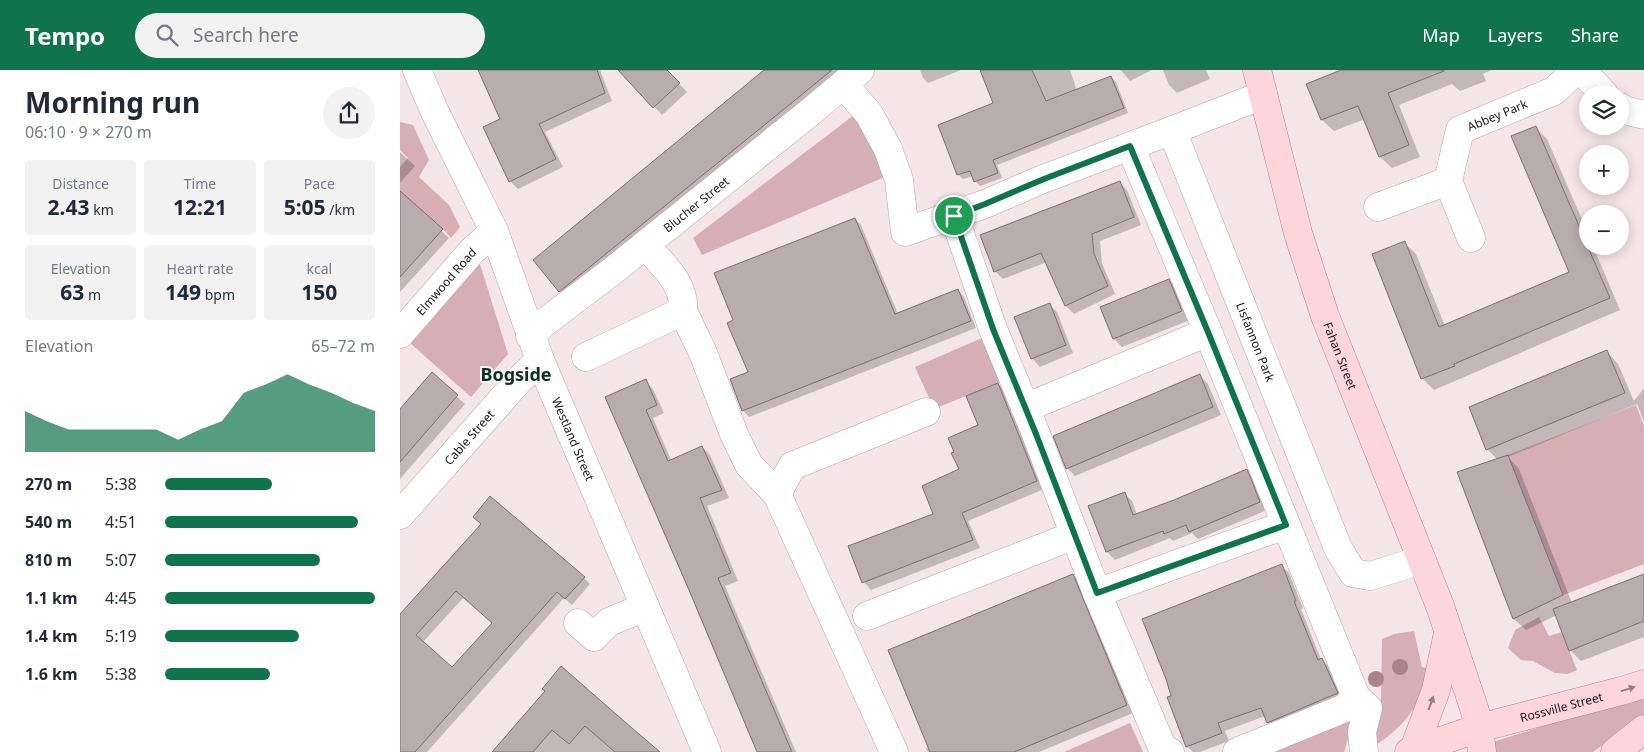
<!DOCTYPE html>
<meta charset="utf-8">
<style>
:root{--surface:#fff;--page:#f2f2f3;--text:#1f2937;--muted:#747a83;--accent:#0f744b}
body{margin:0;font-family:"Noto Sans",sans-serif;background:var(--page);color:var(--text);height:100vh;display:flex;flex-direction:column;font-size:19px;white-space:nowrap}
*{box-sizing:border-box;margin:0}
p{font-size:16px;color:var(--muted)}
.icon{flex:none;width:28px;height:28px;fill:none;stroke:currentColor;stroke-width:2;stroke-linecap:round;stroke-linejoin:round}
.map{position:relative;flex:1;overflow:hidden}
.details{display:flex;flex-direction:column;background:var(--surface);width:400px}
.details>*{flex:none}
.fabs{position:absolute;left:1179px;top:15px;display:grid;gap:10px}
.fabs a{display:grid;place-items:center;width:50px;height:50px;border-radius:50%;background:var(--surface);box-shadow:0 2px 12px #0003;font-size:25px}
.pin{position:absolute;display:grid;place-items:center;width:42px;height:42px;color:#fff;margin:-21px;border:2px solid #fff;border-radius:50%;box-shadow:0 1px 5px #0007}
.round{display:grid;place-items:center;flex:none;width:52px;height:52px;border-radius:26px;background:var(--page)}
.headline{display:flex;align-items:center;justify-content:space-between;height:85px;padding:0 25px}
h1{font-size:28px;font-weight:700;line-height:38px}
.stats{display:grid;grid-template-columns:repeat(3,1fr);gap:8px;height:85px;padding:5px 25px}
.stats div{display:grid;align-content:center;border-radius:5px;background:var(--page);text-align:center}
.stats b{font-size:21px;font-weight:700}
.stats small{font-size:14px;font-weight:400}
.stats p{font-size:14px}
.chart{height:140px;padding:10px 25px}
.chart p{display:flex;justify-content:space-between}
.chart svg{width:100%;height:90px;margin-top:5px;fill:var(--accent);opacity:.7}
ul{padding:0 25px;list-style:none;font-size:16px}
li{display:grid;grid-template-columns:80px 60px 1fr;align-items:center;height:38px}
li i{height:12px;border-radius:6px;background:var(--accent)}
header{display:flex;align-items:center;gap:30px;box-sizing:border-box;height:70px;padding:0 25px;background:var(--accent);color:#fff}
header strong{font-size:24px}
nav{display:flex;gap:28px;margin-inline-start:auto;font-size:18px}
.search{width:350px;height:45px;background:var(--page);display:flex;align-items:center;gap:12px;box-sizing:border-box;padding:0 18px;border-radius:28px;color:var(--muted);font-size:19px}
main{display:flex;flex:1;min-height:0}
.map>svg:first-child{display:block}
.green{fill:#d6afb4}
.shadow{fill:#0003;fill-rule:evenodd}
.building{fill:#b9acad;stroke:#7c6f71;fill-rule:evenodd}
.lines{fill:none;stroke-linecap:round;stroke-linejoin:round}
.minor-casing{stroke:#b5a8a9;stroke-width:29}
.major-casing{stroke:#ad8187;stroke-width:29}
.minor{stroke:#fff;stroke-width:28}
.major{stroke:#fdd6dc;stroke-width:28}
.tree{fill:#ab848b}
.oneway{fill:#967f82}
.route-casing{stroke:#fff;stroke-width:10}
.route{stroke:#0f744b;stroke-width:6}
.labels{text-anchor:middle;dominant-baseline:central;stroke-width:4;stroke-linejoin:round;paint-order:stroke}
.street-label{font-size:12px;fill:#191415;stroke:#fff3f5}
.district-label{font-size:18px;font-weight:bold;fill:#063420;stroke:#fff3f5}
</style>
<header>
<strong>Tempo</strong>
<div class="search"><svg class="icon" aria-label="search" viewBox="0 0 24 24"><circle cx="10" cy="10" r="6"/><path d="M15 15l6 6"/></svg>Search here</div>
<nav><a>Map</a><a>Layers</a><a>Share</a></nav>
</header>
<main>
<section class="details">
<div class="headline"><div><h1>Morning run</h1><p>06:10 · 9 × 270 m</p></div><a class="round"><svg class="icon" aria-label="share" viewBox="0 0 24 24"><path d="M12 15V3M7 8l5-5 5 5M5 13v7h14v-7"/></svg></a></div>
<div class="stats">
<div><p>Distance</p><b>2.43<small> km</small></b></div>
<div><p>Time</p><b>12:21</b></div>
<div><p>Pace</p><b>5:05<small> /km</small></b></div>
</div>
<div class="stats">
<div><p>Elevation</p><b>63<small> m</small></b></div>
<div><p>Heart rate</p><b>149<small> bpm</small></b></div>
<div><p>kcal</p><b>150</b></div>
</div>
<div class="chart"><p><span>Elevation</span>65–72 m</p>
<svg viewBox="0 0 160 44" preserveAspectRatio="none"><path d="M0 44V24L10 29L20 33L30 33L40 33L50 33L60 33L70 38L80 33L90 29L100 15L110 11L120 6L130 11L140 15L150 20L160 24V44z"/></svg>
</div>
<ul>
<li><b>270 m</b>5:38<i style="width:51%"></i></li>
<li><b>540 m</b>4:51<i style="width:92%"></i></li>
<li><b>810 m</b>5:07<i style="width:74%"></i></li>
<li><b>1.1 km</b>4:45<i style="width:100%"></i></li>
<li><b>1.4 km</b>5:19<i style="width:64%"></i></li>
<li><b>1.6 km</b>5:38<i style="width:50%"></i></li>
</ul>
</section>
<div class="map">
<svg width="1244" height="682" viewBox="0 0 1244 682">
<rect width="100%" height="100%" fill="#f4e5e7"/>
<path class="green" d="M 454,45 L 488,95 L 487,106 L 302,185 L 293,168 Z
M 0,52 L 13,55 L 29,90 L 19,107 L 49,135 L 60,157 L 51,168 L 43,159 L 0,122 L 0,97 L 8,88 L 0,80 Z
M 80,194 L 108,284 L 71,327 L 10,273 Z
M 582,268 L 600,312 L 534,339 L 515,297 Z
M 1236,335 L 1244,356 L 1244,494 L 1163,525 L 1108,385 Z
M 1139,547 L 1149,566 L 1162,562 L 1177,600 L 1168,604 L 1155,603 L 1133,591 L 1121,590 L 1108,578 L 1115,560 Z
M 1014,561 L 1022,597 L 1030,599 C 1024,616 1018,635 1006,649 C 996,661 982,671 969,680 L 965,672 L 981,629 L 982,569 L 994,564 Z
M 1244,624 L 1244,645 L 1193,682 L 1095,682 L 1093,672 Z
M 957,642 L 944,682 L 875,682 Z
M 730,653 L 743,682 L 664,682 Z"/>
<path class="shadow" d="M 80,0 L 200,0 L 212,31 L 145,62 L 163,97 L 118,119 L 110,111 L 102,49 Z
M 220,0 L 266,0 L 287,22 L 262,45 Z
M 366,0 L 449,0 L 168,229 L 160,221 Z
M 520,0 L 561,0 L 528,13 L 523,8 Z
M 581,0 L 670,0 L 677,21 L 711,7 L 716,12 L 728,43 L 597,95 L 602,108 L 580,116 L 575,111 L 573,106 L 563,109 L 559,105 L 540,56 L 594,34 Z
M 721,0 L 752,0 L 730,11 Z
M 763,0 L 806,0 L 810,9 L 777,23 L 769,15 Z
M 945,0 L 1091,0 L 1083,4 L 1086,11 L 1060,21 L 1052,14 L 999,35 L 1020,87 L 992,98 L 980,87 L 965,49 L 934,61 L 922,50 L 908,15 Z
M 1135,57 L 1147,69 L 1188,163 L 1188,176 L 1193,176 L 1220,240 L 1034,320 L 1022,308 L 1004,173 L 1016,184 L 1045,256 L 1170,202 Z
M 0,82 L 15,96 L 0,113 Z
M 719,112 L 727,120 L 741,155 L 700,171 L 702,193 L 715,224 L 674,244 L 666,236 L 647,192 L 603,209 L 595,201 Z
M 0,122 L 49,168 L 0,222 Z
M 455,149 L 461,155 L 498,244 L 558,220 L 564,227 L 576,258 L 349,347 L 343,340 L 349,302 Z
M 769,210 L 777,219 L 790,250 L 722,277 L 714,269 L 701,237 Z
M 649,234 L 657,242 L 673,283 L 640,297 L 632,288 Z
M 1207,282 L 1218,294 L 1234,331 L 1244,318 L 1244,352 L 1237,334 L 1108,387 L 1119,399 L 1172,533 L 1244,505 L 1244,567 L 1181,591 L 1170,580 L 1157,545 L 1126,560 L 1114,549 L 1059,402 L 1098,390 L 1087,379 Z
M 32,304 L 65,334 L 0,409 L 0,341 Z
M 800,306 L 808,314 L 821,345 L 675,406 L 667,398 Z
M 245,311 L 253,319 L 264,343 L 253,348 L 271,390 L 302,377 L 310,385 L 329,428 L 307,436 L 338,511 L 325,516 L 396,682 L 358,682 L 206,327 Z
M 598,314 L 606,322 L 644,419 L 568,451 L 580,478 L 471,520 L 464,512 L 535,444 L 560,399 Z
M 846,401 L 854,408 L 867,440 L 798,469 L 792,463 L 773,471 L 770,468 L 715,490 L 707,482 L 690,437 L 724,423 L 732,431 L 737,445 Z
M 83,455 L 184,508 L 190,514 L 172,535 L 164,528 L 27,682 L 0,682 L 0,545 ZM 64,527 L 93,553 L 52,599 L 23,572 Z
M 881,496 L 889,503 L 903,538 L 901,539 L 921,590 L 930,597 L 944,631 L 875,660 L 868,652 L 865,646 L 825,661 L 829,671 L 800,682 L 793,682 L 787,676 L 773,627 Z
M 673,505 L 680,513 L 733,643 L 639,682 L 528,682 L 526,678 L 530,677 Z
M 146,622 L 249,682 L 94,682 Z"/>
<path class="building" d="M 78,0 L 197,0 L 205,23 L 139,54 L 156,89 L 109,112 L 83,57 L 100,49 Z
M 218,0 L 267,0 L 280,13 L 253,38 Z
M 364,0 L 432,0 L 159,222 L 133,190 Z
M 580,0 L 632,0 L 646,31 L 711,6 L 724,38 L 593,90 L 598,103 L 574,112 L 570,101 L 557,105 L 538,55 L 593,33 Z
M 941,0 L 1044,0 L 1044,1 L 988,23 L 1009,75 L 979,87 L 958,36 L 921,50 L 906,14 Z
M 1136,56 L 1210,228 L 1054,294 L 1055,296 L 1021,309 L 972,184 L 1005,171 L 1039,257 L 1169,202 L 1111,66 Z
M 720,111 L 734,147 L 692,164 L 694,184 L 708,216 L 665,236 L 641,183 L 594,202 L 580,165 Z
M 0,121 L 43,159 L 0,207 Z
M 455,148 L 495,244 L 558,219 L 571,251 L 342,341 L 330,309 L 348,302 L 327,253 L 333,250 L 314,203 Z
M 769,209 L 782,241 L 713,269 L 700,237 Z
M 650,233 L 666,275 L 631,289 L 614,247 Z
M 1207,280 L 1225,323 L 1086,380 L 1069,337 Z
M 32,302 L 58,325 L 0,392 L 0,339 Z
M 800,304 L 813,337 L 666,399 L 653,366 Z
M 246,309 L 257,335 L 246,340 L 268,391 L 302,376 L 322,420 L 300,428 L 331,503 L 318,508 L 392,682 L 357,682 L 289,520 L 205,327 Z
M 598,313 L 637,411 L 562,443 L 573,470 L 462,513 L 448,476 L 533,444 L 522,416 L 559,399 L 551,383 L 554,382 L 548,368 L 578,355 L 566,326 Z
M 1108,385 L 1163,525 L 1113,549 L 1057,402 Z
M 847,399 L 860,432 L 789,462 L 786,455 L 764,464 L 763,461 L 706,482 L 688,436 L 725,422 L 733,445 L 774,430 Z
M 90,426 L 185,507 L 165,529 L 157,522 L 15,682 L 0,682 L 0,544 L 81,454 L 73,447 ZM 56,521 L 92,553 L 52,597 L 16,565 Z
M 882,494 L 896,531 L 894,531 L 918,590 L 922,588 L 938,623 L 867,653 L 861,638 L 818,653 L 822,663 L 786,677 L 767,627 L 771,626 L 766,609 L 742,549 Z
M 673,504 L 727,635 L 614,682 L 530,682 L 488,580 Z
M 1244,504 L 1244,551 L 1169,581 L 1153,539 Z
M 161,596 L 225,652 L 260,682 L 215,682 L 185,656 L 169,674 L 152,660 L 133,682 L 92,682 L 145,621 L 142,619 Z"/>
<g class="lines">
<g class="minor-casing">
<g id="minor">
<path id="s1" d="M 17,0 L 34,40 L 94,161 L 140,290 L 307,682"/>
<path d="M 1181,0 L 1204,24"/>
<path d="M 444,15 L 469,44 L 488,79 L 499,110 L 505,162 L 585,134 L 643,109 L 773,60"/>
<path id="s2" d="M 863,25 L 773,60 L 777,73 L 938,478 L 953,503 L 970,506 L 1022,490"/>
<path d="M 1220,37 L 1224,40 L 1244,45"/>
<path d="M 730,76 L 808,262 L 956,627 L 968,638 L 962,662 L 964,682"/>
<path d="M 978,137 L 1048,111"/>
<path d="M 554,146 L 593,259 L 636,364 L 697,523 L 762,677 L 770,682"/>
<path id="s3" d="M 1071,168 L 1048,111 L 1060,60 L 1154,21 L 1176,0"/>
<path d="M 283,241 L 303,283 L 334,364 L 349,395 L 377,424 L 494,682"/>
<path id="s4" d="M 0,264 L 71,182 L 94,161"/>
<path id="s5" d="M 130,266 L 145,252 L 210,203 L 414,39 L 460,0"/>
<path d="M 186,287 L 283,241 C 286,214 261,193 245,175"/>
<path d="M 625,338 L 808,262"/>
<path d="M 377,424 L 392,396 L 526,342"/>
<path id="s6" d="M 0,445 L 120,309 L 140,290"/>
<path d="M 697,523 L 885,455"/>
<path d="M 467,546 L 675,465"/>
<path d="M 178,553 L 194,567 L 209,552 L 245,537"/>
<path d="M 837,682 L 945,638 L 956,627"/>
</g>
</g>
<g class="major-casing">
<g id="major">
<path id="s7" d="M 857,0 L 898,163 L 925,246 L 1040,536 L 1075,641 L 1079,658 L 1082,682"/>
<path d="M 1014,679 L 1036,620 L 1048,563"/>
<path id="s8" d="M 1009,682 L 1079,658 L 1221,621 L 1244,614"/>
<path d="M 1215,682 L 1244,659"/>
</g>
</g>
<use href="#minor" class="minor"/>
<use href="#major" class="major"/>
</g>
<g class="tree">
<circle cx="1000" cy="597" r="8"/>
<circle cx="976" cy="609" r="8"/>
</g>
<defs><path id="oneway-solid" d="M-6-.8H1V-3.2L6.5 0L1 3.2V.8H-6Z" transform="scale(1.25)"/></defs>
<g class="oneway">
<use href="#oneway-solid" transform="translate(1228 619) rotate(-18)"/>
<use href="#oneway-solid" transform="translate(1031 633) rotate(-70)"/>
</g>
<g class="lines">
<g class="route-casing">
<path id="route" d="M 730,76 L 808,262 L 886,455 L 697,523 L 636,364 L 593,259 L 554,146 L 585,134 L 644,109 Z"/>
</g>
<use href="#route" class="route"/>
</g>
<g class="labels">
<g class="street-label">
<text stroke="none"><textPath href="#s3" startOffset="154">Abbey Park</textPath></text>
<text stroke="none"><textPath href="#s5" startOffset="212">Blucher Street</textPath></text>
<text stroke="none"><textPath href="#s4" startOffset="70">Elmwood Road</textPath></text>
<text stroke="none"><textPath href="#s2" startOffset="324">Lisfannon Park</textPath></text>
<text stroke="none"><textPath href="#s7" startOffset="298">Fahan Street</textPath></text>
<text stroke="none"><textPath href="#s6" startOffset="104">Cable Street</textPath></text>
<text stroke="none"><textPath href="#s1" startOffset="401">Westland Street</textPath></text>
<text stroke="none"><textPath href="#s8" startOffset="159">Rossville Street</textPath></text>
</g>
<g class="district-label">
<text x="116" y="304">Bogside</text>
</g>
</g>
</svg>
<div class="fabs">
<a><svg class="icon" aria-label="layers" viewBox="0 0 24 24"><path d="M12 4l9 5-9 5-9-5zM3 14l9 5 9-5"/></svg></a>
<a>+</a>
<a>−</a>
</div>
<div class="pin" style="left:554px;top:146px;background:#1e9e55"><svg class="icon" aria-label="arrive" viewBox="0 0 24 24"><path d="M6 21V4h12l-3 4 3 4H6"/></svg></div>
</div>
</main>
